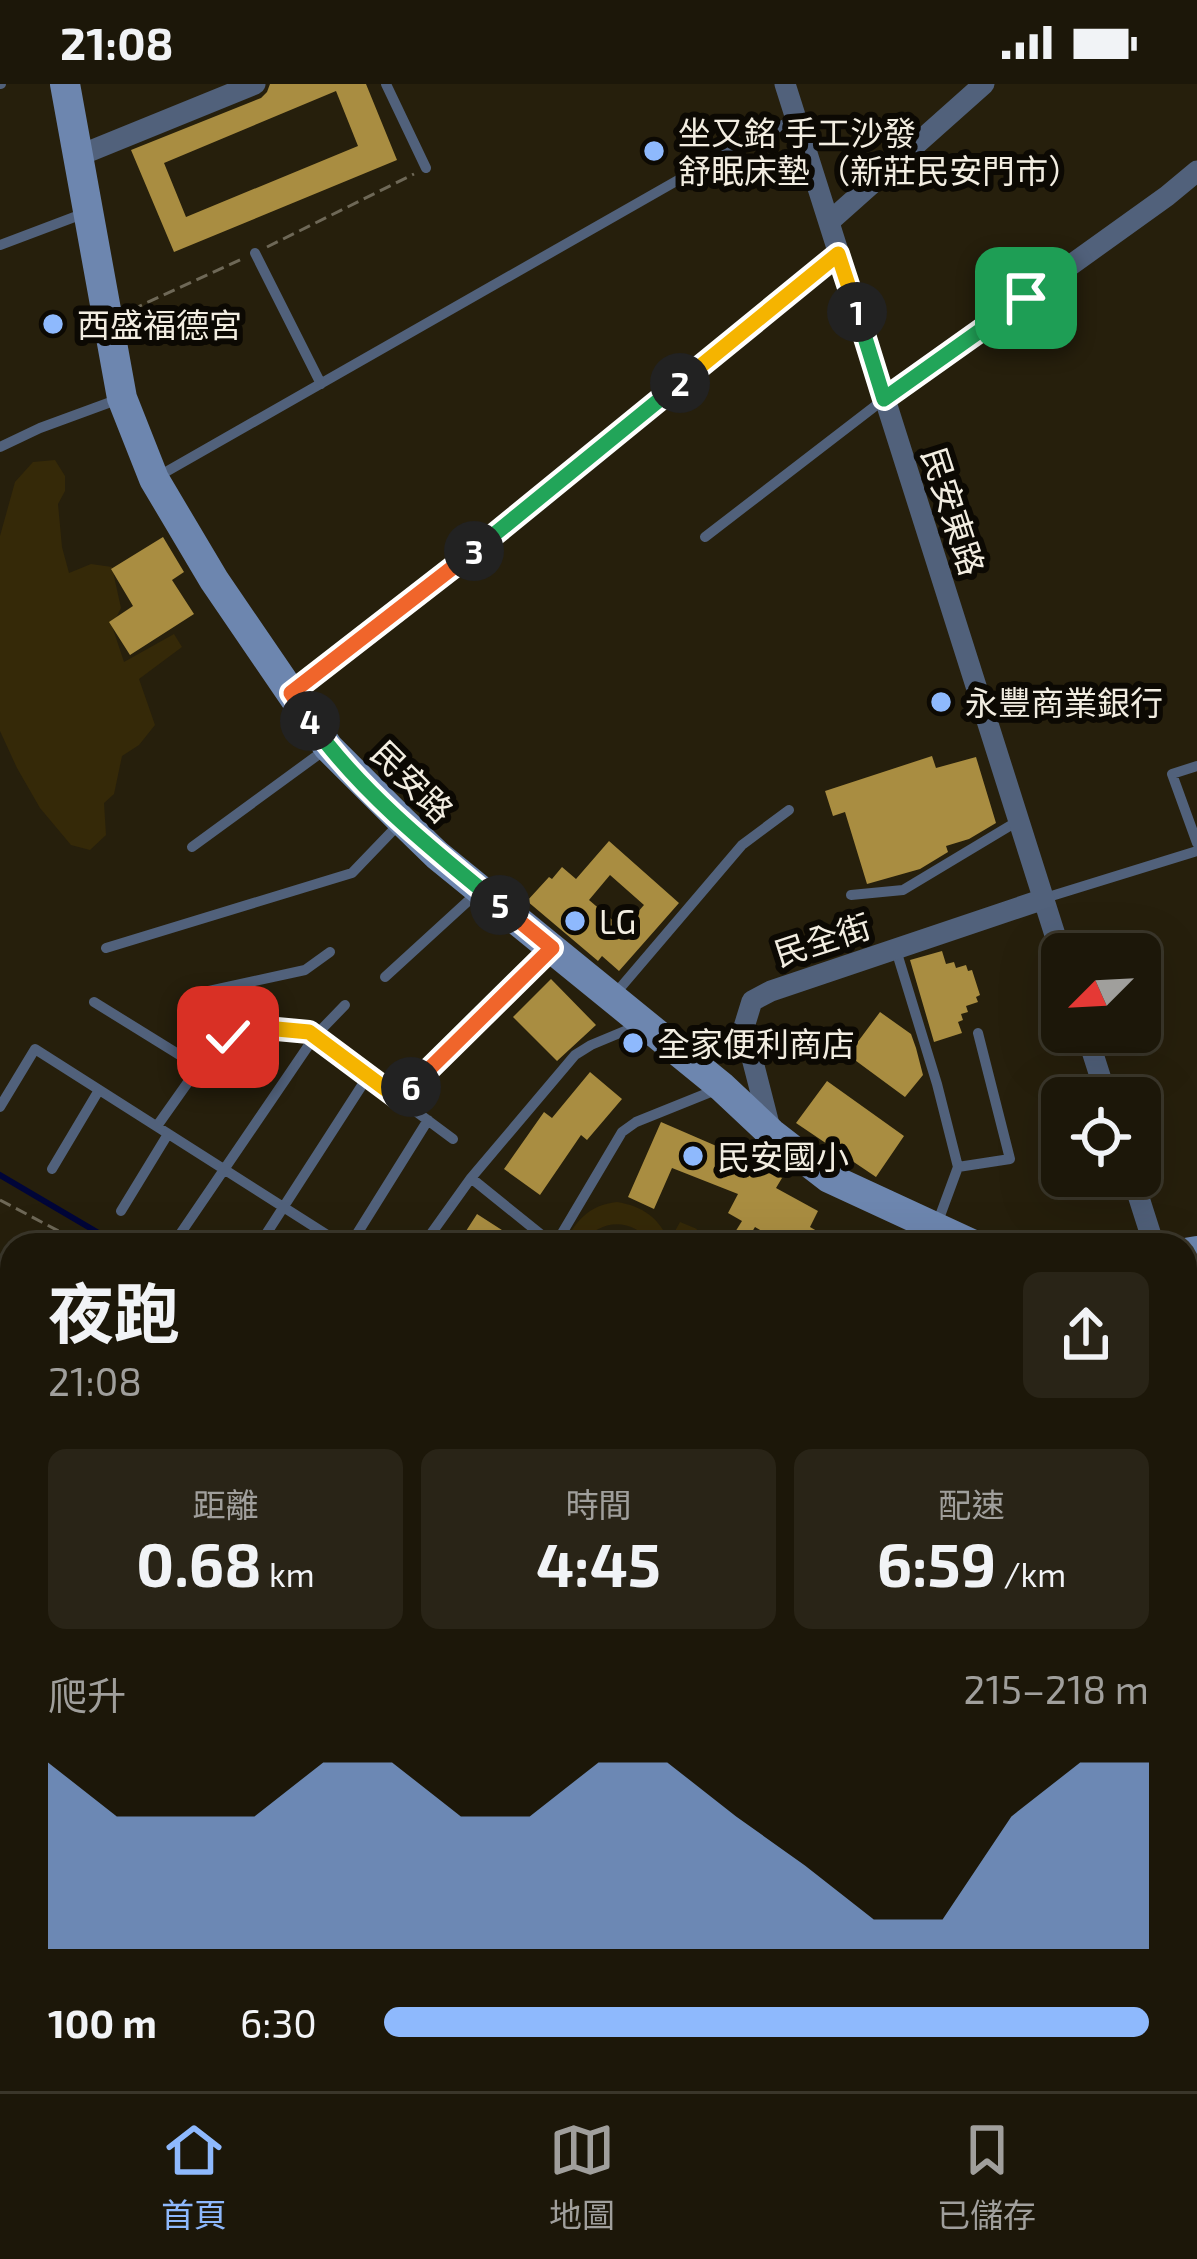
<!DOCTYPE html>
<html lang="zh-TW">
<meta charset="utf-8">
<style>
:root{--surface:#1c1709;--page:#292417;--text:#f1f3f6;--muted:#a09f9c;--line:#3a362a;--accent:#8eb9fd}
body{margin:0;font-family:"Exo 2","Noto Sans TC",sans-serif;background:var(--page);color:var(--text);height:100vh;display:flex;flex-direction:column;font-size:45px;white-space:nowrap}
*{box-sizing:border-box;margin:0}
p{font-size:39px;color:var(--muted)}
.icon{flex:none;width:66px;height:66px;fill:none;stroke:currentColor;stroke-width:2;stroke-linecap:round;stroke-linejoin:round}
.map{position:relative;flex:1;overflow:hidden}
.details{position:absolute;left:0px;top:1149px;width:1197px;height:858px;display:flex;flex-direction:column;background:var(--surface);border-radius:36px 36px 0 0;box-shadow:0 12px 48px #0002,0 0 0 3px var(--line)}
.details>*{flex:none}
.needle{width:78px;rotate:246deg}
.buttons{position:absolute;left:1041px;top:849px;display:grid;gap:24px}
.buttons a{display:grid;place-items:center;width:120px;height:120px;border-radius:18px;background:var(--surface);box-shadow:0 12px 48px #0002,0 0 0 3px var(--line);font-size:60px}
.pin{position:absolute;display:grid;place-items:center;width:102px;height:102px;color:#fff;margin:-51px;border-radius:24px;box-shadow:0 6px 18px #0006}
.km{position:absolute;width:60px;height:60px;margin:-30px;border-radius:50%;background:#222;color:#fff;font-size:33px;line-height:60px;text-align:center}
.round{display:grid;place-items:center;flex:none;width:126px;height:126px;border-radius:18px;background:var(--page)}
.overview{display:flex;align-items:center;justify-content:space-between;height:204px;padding:0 48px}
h1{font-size:66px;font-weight:700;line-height:90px}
.figures{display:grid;grid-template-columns:repeat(3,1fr);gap:18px;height:204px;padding:12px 48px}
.figures div{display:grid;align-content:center;border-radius:18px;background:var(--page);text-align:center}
.figures b{font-size:60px;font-weight:700}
.figures small{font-size:33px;font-weight:400}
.figures p{font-size:33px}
.chart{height:336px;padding:24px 48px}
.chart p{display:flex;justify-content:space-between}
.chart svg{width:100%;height:216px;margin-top:12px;fill:var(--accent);opacity:.7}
ul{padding:0 48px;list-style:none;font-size:39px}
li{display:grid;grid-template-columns:192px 144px 1fr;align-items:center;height:90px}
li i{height:30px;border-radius:15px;background:var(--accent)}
.status{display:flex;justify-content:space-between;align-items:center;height:84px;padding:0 60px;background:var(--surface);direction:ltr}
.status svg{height:33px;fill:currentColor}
.tabs{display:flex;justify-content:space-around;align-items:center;height:168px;border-top:3px solid var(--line);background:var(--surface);font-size:33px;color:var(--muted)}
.tabs a{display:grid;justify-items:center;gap:6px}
.tabs .on{color:var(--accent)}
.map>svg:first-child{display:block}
.green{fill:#352908}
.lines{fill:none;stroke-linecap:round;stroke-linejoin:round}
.stream{stroke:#000538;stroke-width:6}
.building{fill:#a98d41;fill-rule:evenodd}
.path{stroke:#6e6857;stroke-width:3;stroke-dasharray:12 6;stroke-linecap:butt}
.lane{stroke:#51617b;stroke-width:10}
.street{stroke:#51617b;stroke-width:21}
.secondary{stroke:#6d86af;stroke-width:30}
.split-1-casing{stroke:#fff;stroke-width:24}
.split-2-casing{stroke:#fff;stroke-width:24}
.split-3-casing{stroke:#fff;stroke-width:24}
.split-4-casing{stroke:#fff;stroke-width:24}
.split-5-casing{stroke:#fff;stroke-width:24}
.split-6-casing{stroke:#fff;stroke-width:24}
.split-7-casing{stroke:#fff;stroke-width:24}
.split-1{stroke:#22a559;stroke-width:15}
.split-2{stroke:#f5b400;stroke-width:15}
.split-3{stroke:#22a559;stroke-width:15}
.split-4{stroke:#f0652b;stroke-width:15}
.split-5{stroke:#22a559;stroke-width:15}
.split-6{stroke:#f0652b;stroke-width:15}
.split-7{stroke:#f5b400;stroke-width:15}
.poi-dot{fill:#8eb9fd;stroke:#0c0903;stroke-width:4.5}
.labels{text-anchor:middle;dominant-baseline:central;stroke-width:12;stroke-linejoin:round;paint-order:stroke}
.poi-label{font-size:33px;fill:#f2ede1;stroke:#0c0903;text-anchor:start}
.street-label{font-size:33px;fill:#f2ede1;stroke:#0c0903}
</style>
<div class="status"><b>21:08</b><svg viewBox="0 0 49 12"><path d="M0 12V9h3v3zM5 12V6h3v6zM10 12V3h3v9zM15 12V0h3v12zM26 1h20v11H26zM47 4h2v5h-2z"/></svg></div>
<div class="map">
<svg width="1197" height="2007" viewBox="0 0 1197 2007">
<rect width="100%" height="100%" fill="#261f0c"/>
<path class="green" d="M 55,376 L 65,392 L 65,407 L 58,420 L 62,463 L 69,489 L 91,480 L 112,483 L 121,524 L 112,542 L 124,578 L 174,550 L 182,563 L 139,595 L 155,641 L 139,661 L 122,672 L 114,710 L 104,719 L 106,751 L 90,766 L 71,761 L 40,724 L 17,684 L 0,647 L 0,452 L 15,398 L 33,378 Z
M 617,1118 C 642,1122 660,1134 669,1158 L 680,1138 L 697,1145 L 690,1161 L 653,1161 C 632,1133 601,1134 580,1161 L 564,1161 C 575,1137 589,1121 617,1118 Z"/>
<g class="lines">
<path class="stream" d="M 0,1091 L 119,1161
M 1185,1619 L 1197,1620"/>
</g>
<path class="building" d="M 270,0 L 366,0 L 397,76 L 174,168 L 131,66 L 261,14 L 267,8 ZM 336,7 L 358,62 L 186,133 L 164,79 Z
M 163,453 L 184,488 L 172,496 L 194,530 L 130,571 L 109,538 L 133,522 L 111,485 Z
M 932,672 L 936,684 L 976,673 L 996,739 L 969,755 L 946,762 L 948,768 L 920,785 L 867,800 L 845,728 L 833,732 L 825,707 Z
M 609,757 L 679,819 L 619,887 L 602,872 L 598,877 L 527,817 L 549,793 L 552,795 L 562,783 L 576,795 ZM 610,791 L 644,821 L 623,845 L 589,816 Z
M 942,867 L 946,880 L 954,878 L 956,884 L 966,881 L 968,887 L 972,886 L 980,911 L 976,913 L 978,918 L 966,922 L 968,928 L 961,930 L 963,936 L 958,938 L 962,949 L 934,958 L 910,876 Z
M 551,895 L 596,941 L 557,977 L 513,933 Z
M 880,928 L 911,950 L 916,964 L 923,991 L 905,1013 L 848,971 Z
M 590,988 L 622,1015 L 587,1056 L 581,1051 L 540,1111 L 504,1085 L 544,1028 L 552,1034 Z
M 827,997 L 904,1052 L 876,1093 L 796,1039 Z
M 661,1038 L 751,1077 L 782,1094 L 776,1104 L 818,1127 L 810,1143 L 841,1161 L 786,1161 L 755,1143 L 744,1161 L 727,1161 L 742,1137 L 728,1129 L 738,1110 L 672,1084 L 654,1125 L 628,1113 Z
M 477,1130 L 505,1148 L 503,1151 L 517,1161 L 457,1161 Z"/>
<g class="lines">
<path class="path" d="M 267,163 L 414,90
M 131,226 L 242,175
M 0,1116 L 85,1161
M 307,1995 L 317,2007"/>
<path class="lane" d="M 0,0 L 1,0
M 386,0 L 426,84
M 0,161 L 85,129
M 255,169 L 321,300
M 0,363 L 40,344 L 119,315
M 157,393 L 722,71 L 795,35
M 705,453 L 883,316
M 293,607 L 537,418 L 838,170
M 1197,682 L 1172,690 L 1197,759
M 192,763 L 326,665
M 851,811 L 903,806 L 1018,737
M 1045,814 L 1197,767
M 106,864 L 352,789 L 400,739
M 896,866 L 937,1000 L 958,1083 L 937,1140
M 385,893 L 478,808
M 615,910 L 742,761 L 789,726
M 94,918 L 199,983
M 215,960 L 209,907 L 305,886 L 330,868
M 399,1015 L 551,866
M 0,1023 L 35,965 L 343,1161
M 157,1042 L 215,960 L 248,946 L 266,944 L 309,948 L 453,1055
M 958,1083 L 1010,1075 L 978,949
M 52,1085 L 99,1006
M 471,1094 L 554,1161
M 121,1127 L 168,1050
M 174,1159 L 315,952 L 345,921
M 259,1161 L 368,992
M 350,1161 L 428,1036
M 423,1161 L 471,1094 L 575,971 L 591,961 L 639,941
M 555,1161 L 622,1048 L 636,1038 L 718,1005
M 1185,1256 L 1197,1261
M 0,1349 L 12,1355
M 1185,1437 L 1197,1442
M 0,1660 L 12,1671
M 0,1725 L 12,1714
M 0,1805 L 12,1818
M 0,1956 L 12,1940
M 38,1995 L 49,2007
M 168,1995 L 179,2007
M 1058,1995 L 1058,2007
M 203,2007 L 216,1995
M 448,2007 L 456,1995
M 757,2007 L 766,1995
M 875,2007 L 884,1995"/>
<path class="street" d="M 785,0 L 1062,873
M 78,72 L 255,0
M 829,138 L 984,0
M 884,315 L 1167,112 L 1197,87
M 1086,948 L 1107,1014
M 771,1048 L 744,943 L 752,917 L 771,907 L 1044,815
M 1132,1092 L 1154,1161
M 0,1546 L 12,1553
M 1185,1691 L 1197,1693
M 559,1995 L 577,2007
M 1152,1995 L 1197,2004"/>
<path class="secondary" d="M 65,0 L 122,314 L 154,395 L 214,496 L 328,663 L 402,737 L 437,771 L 722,1003 L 771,1049 L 829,1094 L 974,1161
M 1185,1169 L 1197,1167
M 683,2007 L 691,1995"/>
</g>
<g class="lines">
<g class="split-1-casing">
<path id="split-1" d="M 857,228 L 884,315 L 1026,214"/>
</g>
<g class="split-2-casing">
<path id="split-2" d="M 680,299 L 838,170 L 857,228"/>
</g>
<g class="split-3-casing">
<path id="split-3" d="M 474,467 L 680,299"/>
</g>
<g class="split-4-casing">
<path id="split-4" d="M 310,637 L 291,609 L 474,467"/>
</g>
<g class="split-5-casing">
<path id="split-5" d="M 310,637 C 359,707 434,767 500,821"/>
</g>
<g class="split-6-casing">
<path id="split-6" d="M 411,1003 L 552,864 L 500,821"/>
</g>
<g class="split-7-casing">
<path id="split-7" d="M 228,953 L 266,944 L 309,948 L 399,1015 L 411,1003"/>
</g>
<use href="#split-1" class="split-1"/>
<use href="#split-2" class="split-2"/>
<use href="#split-3" class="split-3"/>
<use href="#split-4" class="split-4"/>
<use href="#split-5" class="split-5"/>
<use href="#split-6" class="split-6"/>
<use href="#split-7" class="split-7"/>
</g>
<g class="poi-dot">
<circle cx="654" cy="67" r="12"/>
<circle cx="53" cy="240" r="12"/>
<circle cx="941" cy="618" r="12"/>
<circle cx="575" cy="837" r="12"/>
<circle cx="633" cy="959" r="12"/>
<circle cx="693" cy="1072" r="12"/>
</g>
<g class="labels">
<g class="poi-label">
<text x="678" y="48">坐又銘 手工沙發<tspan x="678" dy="38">舒眠床墊 （新莊民安門市）</tspan></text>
<text x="77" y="240">西盛福德宮</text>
<text x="965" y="618">永豐商業銀行</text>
<text x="599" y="837">LG</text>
<text x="657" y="959">全家便利商店</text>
<text x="717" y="1072">民安國小</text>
</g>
<g class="street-label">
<text transform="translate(954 427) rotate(72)">民安東路</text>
<text transform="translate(413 697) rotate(45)">民安路</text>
<text transform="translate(822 855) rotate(-18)">民全街</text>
</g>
</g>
</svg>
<div class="buttons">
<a><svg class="needle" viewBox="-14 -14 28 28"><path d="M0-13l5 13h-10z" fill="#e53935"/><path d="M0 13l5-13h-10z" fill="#a09f9c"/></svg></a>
<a><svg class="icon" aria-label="locate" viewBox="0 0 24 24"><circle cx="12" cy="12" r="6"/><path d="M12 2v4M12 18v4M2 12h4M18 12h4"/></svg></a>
</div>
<div class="pin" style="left:1026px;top:214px;background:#1e9e55"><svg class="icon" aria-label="arrive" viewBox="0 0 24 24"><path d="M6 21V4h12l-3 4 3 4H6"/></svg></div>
<div class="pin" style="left:228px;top:953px;background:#d93025"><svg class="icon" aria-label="check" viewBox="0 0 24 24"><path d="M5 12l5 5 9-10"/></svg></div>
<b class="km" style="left:857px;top:228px">1</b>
<b class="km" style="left:680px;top:299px">2</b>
<b class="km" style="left:474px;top:467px">3</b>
<b class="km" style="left:310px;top:637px">4</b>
<b class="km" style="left:500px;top:821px">5</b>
<b class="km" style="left:411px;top:1003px">6</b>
<section class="details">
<div class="overview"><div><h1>夜跑</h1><p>21:08</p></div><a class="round"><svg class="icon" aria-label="share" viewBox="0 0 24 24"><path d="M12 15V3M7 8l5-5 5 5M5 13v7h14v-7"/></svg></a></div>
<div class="figures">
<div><p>距離</p><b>0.68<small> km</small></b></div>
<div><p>時間</p><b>4:45</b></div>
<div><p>配速</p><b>6:59<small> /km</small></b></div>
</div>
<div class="chart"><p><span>爬升</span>215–218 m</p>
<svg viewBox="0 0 160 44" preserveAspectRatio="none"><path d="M0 44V6L10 17L20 17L30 17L40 6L50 6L60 17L70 17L80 6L90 6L100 17L110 27L120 38L130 38L140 17L150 6L160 6V44z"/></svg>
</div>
<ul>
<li><b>100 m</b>6:30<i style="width:100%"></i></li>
</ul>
</section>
</div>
<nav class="tabs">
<a class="on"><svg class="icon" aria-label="home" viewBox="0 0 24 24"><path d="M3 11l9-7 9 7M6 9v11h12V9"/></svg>首頁</a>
<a><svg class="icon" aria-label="map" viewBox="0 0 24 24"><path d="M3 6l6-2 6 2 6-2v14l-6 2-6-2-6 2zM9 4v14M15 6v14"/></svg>地圖</a>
<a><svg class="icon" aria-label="saved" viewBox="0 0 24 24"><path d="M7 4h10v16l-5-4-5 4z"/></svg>已儲存</a>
</nav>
